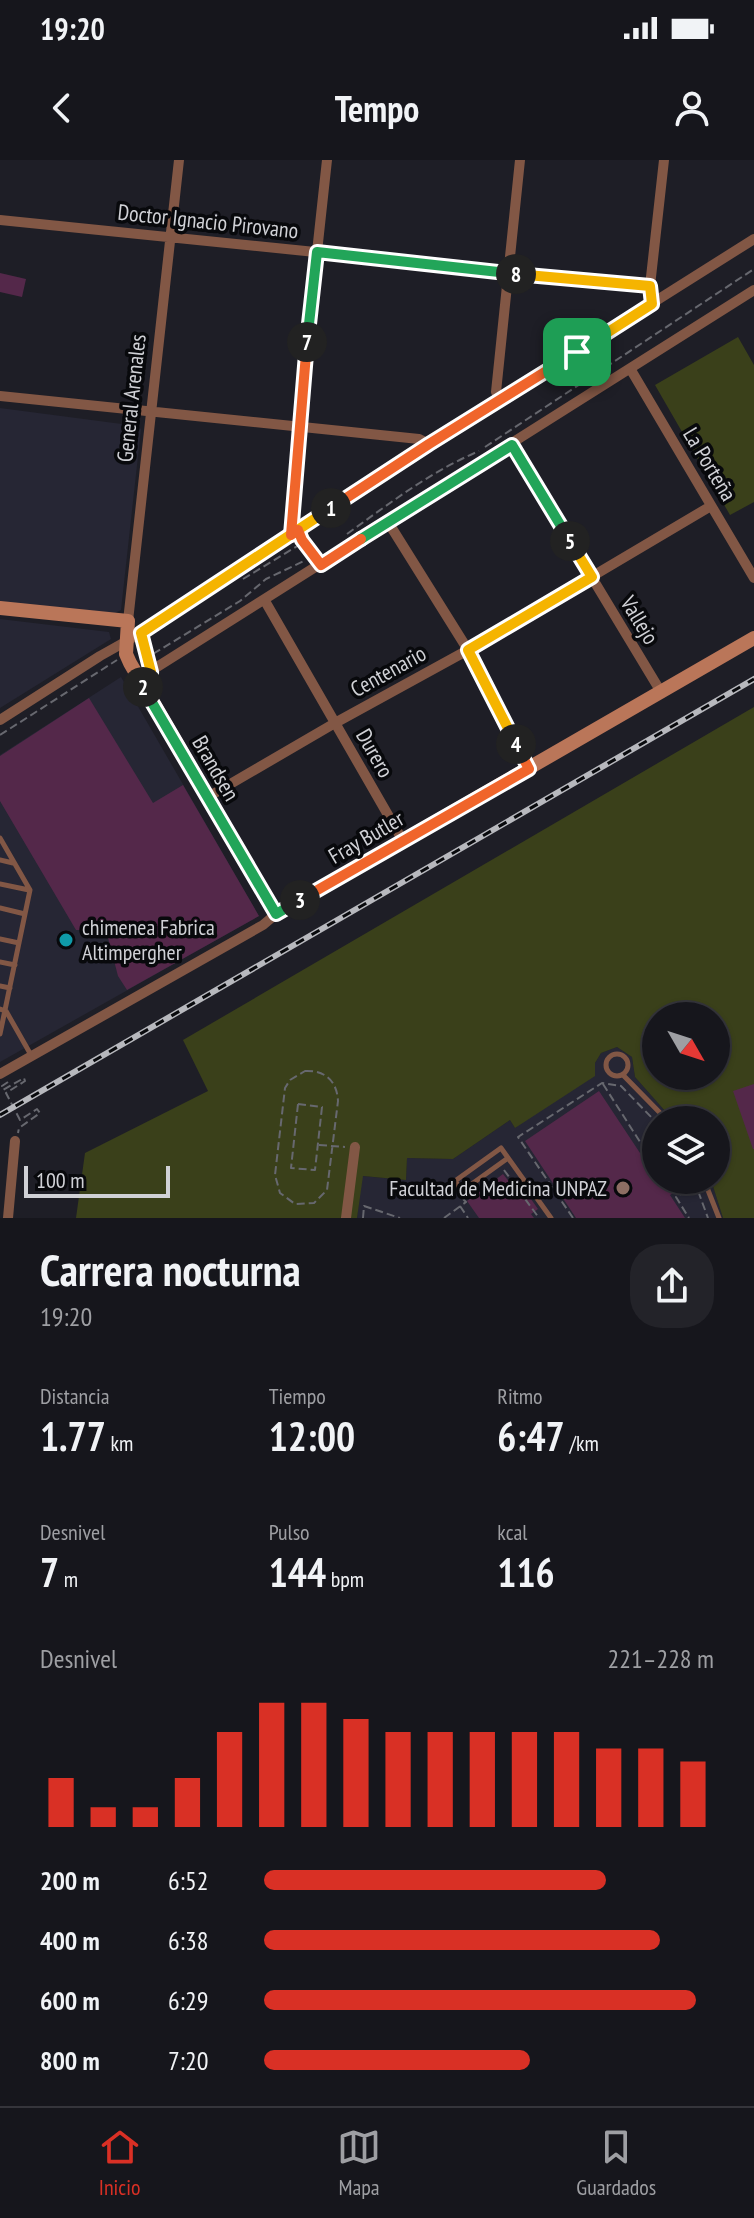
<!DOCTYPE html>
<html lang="es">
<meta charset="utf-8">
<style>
:root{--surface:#16161c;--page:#232329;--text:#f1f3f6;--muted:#9e9fa3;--line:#35353b;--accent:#d93025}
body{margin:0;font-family:"PT Sans Narrow",sans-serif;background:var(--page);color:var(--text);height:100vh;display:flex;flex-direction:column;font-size:30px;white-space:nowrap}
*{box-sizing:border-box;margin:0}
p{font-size:26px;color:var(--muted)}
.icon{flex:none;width:44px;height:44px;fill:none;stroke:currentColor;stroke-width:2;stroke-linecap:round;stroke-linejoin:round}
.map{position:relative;height:1058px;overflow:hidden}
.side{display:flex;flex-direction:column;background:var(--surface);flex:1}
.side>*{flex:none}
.needle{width:52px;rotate:129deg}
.buttons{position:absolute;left:642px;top:842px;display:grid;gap:16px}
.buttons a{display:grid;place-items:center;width:88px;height:88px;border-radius:50%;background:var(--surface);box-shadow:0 2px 6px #0004,0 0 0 2px var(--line);font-size:40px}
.scale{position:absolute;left:24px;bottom:20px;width:146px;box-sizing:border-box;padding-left:8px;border:4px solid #d0d1d6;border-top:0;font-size:22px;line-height:28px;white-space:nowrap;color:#d0d1d6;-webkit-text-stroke:6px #08090c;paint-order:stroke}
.pin{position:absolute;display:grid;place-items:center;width:68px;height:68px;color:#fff;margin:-34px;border-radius:16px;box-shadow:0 4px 12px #0006}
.km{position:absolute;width:40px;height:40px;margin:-20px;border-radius:50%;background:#222;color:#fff;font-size:22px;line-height:40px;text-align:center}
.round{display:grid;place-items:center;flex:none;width:84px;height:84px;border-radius:32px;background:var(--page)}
.head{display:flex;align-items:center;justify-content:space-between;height:136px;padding:0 40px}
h1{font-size:44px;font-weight:600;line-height:60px}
.figures{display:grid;grid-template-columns:repeat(3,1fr);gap:12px;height:136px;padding:8px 40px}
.figures div{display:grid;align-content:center}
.figures b{font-size:40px;font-weight:600}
.figures small{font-size:22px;font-weight:400}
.figures p{font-size:22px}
.chart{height:224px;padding:16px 40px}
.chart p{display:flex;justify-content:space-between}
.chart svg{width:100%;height:144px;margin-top:8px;stroke:var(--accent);stroke-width:6}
ul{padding:0 40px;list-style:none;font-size:26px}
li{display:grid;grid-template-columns:128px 96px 1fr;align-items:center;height:60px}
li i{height:20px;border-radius:10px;background:var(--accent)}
.status{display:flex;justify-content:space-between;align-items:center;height:56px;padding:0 40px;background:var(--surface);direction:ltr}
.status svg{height:22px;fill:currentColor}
header{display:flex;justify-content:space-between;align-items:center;height:104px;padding:0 40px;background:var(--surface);font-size:36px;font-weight:600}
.tabs{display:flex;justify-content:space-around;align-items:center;height:112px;border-top:2px solid var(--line);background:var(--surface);font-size:22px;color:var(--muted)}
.tabs a{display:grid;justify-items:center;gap:4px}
.tabs .active{color:var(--accent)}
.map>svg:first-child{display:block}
.built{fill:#262634}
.green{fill:#3a401a;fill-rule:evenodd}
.building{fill:#54284a}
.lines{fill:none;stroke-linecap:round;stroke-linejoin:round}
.path{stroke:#67686f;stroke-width:2;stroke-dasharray:8 4;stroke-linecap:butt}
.lane{stroke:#825745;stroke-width:5}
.street{stroke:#825745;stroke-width:10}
.secondary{stroke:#ba7659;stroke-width:14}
.rail-casing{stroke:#b7b8bd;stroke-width:6}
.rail{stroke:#08090c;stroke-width:3;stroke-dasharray:9;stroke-linecap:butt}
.split-1-casing{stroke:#fff;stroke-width:16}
.split-2-casing{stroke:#fff;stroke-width:16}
.split-3-casing{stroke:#fff;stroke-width:16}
.split-4-casing{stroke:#fff;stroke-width:16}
.split-5-casing{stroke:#fff;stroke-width:16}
.split-6-casing{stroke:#fff;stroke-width:16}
.split-7-casing{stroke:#fff;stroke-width:16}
.split-8-casing{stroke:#fff;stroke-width:16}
.split-9-casing{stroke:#fff;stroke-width:16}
.split-1{stroke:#f0652b;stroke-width:10}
.split-2{stroke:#f5b400;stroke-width:10}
.split-3{stroke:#22a559;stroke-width:10}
.split-4{stroke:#f0652b;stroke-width:10}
.split-5{stroke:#f5b400;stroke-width:10}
.split-6{stroke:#22a559;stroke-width:10}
.split-7{stroke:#f0652b;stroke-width:10}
.split-8{stroke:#22a559;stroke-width:10}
.split-9{stroke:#f5b400;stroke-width:10}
.culture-dot{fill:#0f9aa8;stroke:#08090c;stroke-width:3}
.education-dot{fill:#8d6e63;stroke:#08090c;stroke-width:3}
.labels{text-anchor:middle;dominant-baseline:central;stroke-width:7;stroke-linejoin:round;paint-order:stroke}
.street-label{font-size:22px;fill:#d0d1d6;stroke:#08090c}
.poi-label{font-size:22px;fill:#d0d1d6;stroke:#08090c;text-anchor:start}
</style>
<div class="status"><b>19:20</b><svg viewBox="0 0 49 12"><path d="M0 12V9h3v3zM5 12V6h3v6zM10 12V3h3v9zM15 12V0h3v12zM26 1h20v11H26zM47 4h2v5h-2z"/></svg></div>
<header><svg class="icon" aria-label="back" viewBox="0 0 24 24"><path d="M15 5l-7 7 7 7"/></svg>Tempo<svg class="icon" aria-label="person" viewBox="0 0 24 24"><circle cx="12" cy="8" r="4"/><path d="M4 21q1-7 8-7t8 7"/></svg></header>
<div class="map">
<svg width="754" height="1058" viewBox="0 0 754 1058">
<rect width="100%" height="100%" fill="#1e1e26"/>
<path class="built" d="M 0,248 L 137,266 L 141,269 L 121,450 L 115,453 L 0,442 Z
M 0,459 L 109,472 L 111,479 L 0,548 Z
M 121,517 L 259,756 L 0,902 L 0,595 Z
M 617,887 L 632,897 L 635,917 L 673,960 L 656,960 L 656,1020 L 711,1020 L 723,1058 L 357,1058 L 362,1016 L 406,1020 L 407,998 L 453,999 L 510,960 L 515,968 L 595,903 L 601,893 Z"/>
<path class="green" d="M 738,177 L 754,205 L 754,342 L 730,355 L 655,225 Z
M 754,547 L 754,1058 L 723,1058 L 711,1020 L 716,1020 L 716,960 L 673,960 L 635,917 L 632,897 L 617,887 L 601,893 L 595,903 L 595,916 L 515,968 L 510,960 L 453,999 L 407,998 L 406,1020 L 363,1016 L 357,1058 L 76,1058 L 85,993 L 208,931 L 183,880 ZM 656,856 L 716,856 L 716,916 L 656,916 Z"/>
<path class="building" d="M 0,113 L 26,119 L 22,137 L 0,132 Z
M 89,538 L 153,643 L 183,625 L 259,756 L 127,830 L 118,816 L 106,770 L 76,770 L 0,641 L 0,596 Z
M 754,924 L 754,989 L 753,989 L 733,931 Z
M 599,931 L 640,993 L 652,986 L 656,991 L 656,1020 L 675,1020 L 681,1028 L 670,1035 L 685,1058 L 576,1058 L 525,981 Z
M 503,1014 L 520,1036 L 526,1032 L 538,1049 L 531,1054 L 534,1058 L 479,1058 L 467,1041 Z"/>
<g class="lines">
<path class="path" d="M 485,287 L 754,109
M 347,374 C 390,343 430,312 479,291
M 305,384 L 313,394
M 243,419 L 304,382
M 143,482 L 147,495
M 143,500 L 240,441 L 266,419 L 304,401
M 0,575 L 117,500
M 305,911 C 325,910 337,921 338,941 L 327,1030 L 314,1043 L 295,1044 L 280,1033 L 275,1015 L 285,928 L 290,920 Z
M 8,922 L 2,926 L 3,930 L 24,918 L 25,921 L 6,933 L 20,960 L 37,949 L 40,953 L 19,968 L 18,973
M 603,924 L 642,985 L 652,979 L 656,985
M 298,944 L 322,947 L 315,1010 L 291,1008 Z
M 319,985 L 345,987
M 504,1010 L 539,1058
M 679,1020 L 686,1031 L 676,1037 L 689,1058
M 694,1020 L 708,1058
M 460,1046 L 468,1058
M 363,1058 L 364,1046 L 400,1058
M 444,1058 L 466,1042 L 463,1039
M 573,1058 L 518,977 L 602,923 L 621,926 L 656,962"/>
<path class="lane" d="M 0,678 L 30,730 L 0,874
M 0,700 L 13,703
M 0,724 L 29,730
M 0,748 L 25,754
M 0,779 L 19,783
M 0,802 L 15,805
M 0,826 L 10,828
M 0,849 L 6,851 L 31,895
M606 905a11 11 0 1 1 22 0a11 11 0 1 1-22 0Z
M 623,915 L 667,960
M 508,998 L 462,1031 L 455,1021 L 501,988 L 551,1058
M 704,1020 L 719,1058"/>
<path class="street" d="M 0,60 L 650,126
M 652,144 L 650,126 L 664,0
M 631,210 L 754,418
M 0,236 L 419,279 L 429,284
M 502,240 L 496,232 L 520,0
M 512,285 L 661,532
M 388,362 L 468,490 L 529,609
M 291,375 L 298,267 L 327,0
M 265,441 L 403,681
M 128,461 L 179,0
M 138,519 L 754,130
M 0,560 L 100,496 L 141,473 L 429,284 L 754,79
M 208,637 L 335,563 L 468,490 L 711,346
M 0,914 L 263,765 L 276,754
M 8,1058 L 15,981
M 346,1058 L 355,987"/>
<path class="secondary" d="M 0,448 L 128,461 L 126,494 L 130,503 L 276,754 L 754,478"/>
<g class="rail-casing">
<path id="rail" d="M 0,955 L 754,519"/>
</g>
<use href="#rail" class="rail"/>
</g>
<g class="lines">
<g class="split-1-casing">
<path id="split-1" d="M 331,348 L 429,284 L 577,192"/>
</g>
<g class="split-2-casing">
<path id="split-2" d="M 143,527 L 138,519 L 151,512 L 141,473 L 331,348"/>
</g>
<g class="split-3-casing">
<path id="split-3" d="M 143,527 L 276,754 L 300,740"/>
</g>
<g class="split-4-casing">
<path id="split-4" d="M 300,740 L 529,609 L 516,584"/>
</g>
<g class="split-5-casing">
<path id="split-5" d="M 516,584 L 468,490 L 592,417 L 570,381"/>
</g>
<g class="split-6-casing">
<path id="split-6" d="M 361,379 L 512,285 L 570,381"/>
</g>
<g class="split-7-casing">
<path id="split-7" d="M 307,182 L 291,375 L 298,370 L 302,380 L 321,405 L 361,379"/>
</g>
<g class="split-8-casing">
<path id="split-8" d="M 307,182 L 317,92 L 516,114"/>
</g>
<g class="split-9-casing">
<path id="split-9" d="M 516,114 L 650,126 L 652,144 L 577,192"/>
</g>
<use href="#split-1" class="split-1"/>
<use href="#split-2" class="split-2"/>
<use href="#split-3" class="split-3"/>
<use href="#split-4" class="split-4"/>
<use href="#split-5" class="split-5"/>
<use href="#split-6" class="split-6"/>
<use href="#split-7" class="split-7"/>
<use href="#split-8" class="split-8"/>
<use href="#split-9" class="split-9"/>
</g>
<circle class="culture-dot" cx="66" cy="780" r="8"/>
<circle class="education-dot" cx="623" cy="1028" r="8"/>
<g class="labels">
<g class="street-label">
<text transform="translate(208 61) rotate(6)">Doctor Ignacio Pirovano</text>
<text transform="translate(131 238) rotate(-84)">General Arenales</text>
<text transform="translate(710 304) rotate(59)">La Porteña</text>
<text transform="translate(640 460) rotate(59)">Vallejo</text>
<text transform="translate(388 511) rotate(-29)">Centenario</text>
<text transform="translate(375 593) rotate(60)">Durero</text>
<text transform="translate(216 608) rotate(60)">Brandsen</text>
<text transform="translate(366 677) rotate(-30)">Fray Butler</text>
</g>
<g class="poi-label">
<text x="82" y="767">chimenea Fabrica<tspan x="82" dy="25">Altimpergher</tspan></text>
<text x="607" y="1028" text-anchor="end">Facultad de Medicina UNPAZ</text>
</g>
</g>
</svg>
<div class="buttons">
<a><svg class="needle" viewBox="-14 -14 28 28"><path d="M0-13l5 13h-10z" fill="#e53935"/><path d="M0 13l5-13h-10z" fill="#9e9fa3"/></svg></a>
<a><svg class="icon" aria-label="layers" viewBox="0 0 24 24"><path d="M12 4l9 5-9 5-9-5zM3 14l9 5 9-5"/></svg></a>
</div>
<div class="scale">100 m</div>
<div class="pin" style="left:577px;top:192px;background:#1e9e55"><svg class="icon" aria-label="arrive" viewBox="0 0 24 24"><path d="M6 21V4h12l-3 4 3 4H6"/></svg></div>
<b class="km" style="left:331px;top:348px">1</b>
<b class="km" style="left:143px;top:527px">2</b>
<b class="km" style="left:300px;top:740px">3</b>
<b class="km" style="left:516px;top:584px">4</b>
<b class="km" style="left:570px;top:381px">5</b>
<b class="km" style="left:307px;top:182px">7</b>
<b class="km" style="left:516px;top:114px">8</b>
</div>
<section class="side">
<div class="head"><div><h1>Carrera nocturna</h1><p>19:20</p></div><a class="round"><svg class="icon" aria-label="share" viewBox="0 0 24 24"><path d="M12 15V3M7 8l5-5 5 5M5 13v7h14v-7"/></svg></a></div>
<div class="figures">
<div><p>Distancia</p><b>1.77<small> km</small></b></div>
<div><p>Tiempo</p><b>12:00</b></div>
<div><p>Ritmo</p><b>6:47<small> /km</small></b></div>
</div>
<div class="figures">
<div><p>Desnivel</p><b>7<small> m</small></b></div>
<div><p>Pulso</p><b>144<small> bpm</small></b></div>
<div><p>kcal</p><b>116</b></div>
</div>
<div class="chart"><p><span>Desnivel</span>221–228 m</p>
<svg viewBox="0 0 160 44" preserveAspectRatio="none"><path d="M5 44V29M15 44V38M25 44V38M35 44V29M45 44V15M55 44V6M65 44V6M75 44V11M85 44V15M95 44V15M105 44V15M115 44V15M125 44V15M135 44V20M145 44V20M155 44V24"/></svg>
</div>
<ul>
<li><b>200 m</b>6:52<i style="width:76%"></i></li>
<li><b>400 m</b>6:38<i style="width:88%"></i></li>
<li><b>600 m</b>6:29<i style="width:96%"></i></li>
<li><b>800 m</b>7:20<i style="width:59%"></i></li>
</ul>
</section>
<nav class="tabs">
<a class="active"><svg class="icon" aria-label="home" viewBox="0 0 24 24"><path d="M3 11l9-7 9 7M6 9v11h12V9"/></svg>Inicio</a>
<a><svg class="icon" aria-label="map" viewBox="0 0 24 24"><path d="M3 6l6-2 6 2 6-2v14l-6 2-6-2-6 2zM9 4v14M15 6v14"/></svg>Mapa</a>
<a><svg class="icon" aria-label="saved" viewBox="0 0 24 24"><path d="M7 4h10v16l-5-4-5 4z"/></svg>Guardados</a>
</nav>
